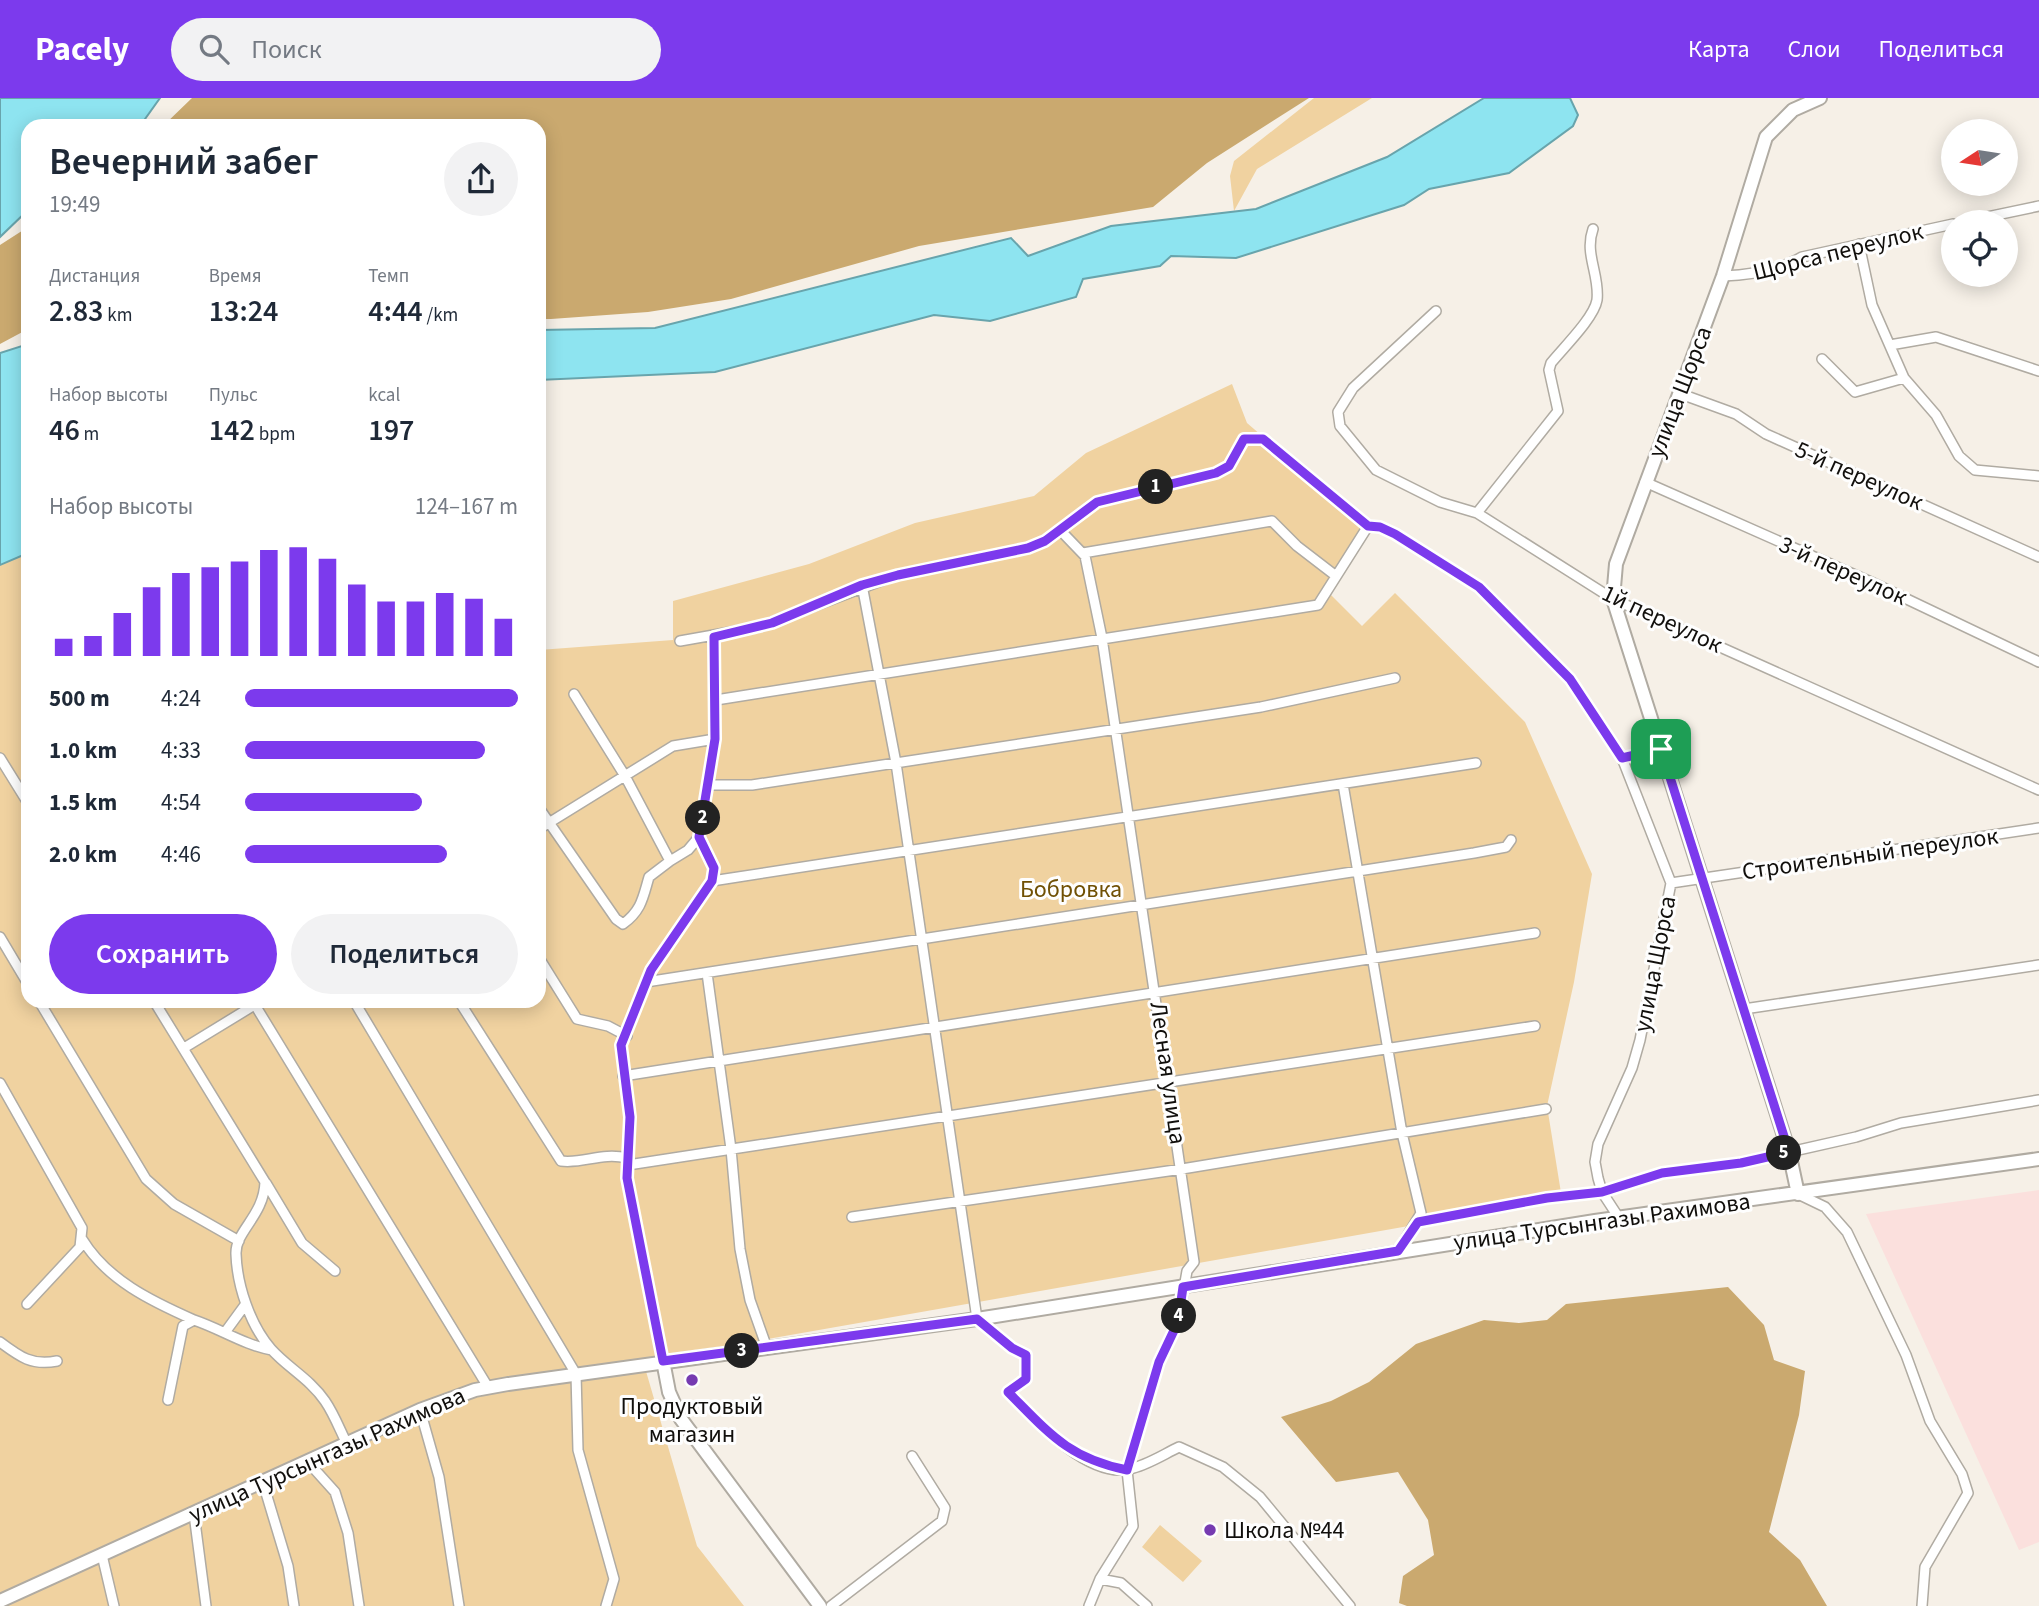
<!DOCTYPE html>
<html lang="ru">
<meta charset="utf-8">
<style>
:root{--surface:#fff;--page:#f2f2f3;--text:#1f2937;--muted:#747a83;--accent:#7c3aed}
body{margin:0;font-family:"Source Sans 3",sans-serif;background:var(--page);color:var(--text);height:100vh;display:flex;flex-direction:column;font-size:26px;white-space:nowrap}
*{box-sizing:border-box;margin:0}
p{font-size:23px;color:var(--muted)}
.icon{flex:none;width:38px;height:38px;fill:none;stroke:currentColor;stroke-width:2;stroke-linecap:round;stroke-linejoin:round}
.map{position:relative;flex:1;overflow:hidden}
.side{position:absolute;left:21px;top:21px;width:525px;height:889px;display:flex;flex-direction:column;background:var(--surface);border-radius:21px;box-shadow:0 4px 18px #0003}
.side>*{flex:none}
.needle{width:46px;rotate:258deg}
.controls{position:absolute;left:1941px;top:21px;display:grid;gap:14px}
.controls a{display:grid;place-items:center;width:77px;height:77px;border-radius:50%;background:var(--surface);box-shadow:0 4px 18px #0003;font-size:35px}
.pin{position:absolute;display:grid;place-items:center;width:60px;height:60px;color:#fff;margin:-30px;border-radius:14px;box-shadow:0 4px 10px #0006}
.km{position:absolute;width:35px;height:35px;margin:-18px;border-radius:50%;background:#222;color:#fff;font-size:19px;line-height:35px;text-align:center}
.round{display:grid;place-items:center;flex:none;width:74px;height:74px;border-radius:37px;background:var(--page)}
.summary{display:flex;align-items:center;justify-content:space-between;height:119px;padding:0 28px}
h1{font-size:38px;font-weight:600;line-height:52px}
.figures{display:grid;grid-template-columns:repeat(3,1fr);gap:10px;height:119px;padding:7px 28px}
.figures div{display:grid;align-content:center}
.figures b{font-size:30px;font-weight:600}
.figures small{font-size:19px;font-weight:400}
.figures p{font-size:19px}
.chart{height:196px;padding:14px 28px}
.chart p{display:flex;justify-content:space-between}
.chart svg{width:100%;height:126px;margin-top:7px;stroke:var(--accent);stroke-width:6}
.button{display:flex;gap:14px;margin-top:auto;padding:14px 28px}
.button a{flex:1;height:80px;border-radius:42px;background:var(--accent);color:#fff;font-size:28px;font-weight:600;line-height:80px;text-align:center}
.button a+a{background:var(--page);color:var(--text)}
ul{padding:0 28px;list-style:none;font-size:23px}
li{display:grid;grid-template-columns:112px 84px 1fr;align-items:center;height:52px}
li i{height:18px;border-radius:9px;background:var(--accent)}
header{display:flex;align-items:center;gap:42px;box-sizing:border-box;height:98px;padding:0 35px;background:var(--accent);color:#fff}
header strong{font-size:33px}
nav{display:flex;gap:38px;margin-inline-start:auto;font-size:24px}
.search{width:490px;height:63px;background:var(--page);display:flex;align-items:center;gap:18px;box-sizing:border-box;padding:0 24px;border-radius:38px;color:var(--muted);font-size:26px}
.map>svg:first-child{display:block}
.industrial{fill:#fbe0dd}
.green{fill:#f0d2a0}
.forest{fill:#caa96f}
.water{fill:#8ee4f0;stroke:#68a4ac;stroke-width:2}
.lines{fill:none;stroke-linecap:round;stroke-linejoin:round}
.street-casing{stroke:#b0aba2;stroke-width:12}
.secondary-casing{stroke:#b0aba2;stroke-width:16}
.street{stroke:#fff;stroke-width:9}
.secondary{stroke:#fff;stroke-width:12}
.route-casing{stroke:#fff;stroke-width:14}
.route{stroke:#7c3aed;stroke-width:9}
.poi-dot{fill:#763bb1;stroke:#fefefe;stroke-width:2.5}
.labels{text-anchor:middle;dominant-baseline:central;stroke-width:6;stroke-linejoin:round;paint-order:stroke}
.street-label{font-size:24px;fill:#110f0c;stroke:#fefefe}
.park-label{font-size:24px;fill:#705004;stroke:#fefefe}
.poi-label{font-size:24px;fill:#110f0c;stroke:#fefefe}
</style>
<header>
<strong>Pacely</strong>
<div class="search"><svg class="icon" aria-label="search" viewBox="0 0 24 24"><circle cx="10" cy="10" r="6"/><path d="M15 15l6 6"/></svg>Поиск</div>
<nav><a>Карта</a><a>Слои</a><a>Поделиться</a></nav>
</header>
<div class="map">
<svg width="2039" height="1508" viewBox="0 0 2039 1508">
<rect width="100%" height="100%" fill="#f6f0e7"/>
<path class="industrial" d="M 2039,1092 L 2039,1444 L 2019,1452 L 1866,1116 Z"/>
<path class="green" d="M 1314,0 L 1372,0 L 1257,71 L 1234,113 L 1230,78 L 1234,63 Z
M 1232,286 L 1247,325 L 1368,429 L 1326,492 L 1362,528 L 1395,495 L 1525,624 L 1592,776 L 1574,884 L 1547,1008 L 1562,1101 L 643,1263 L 697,1448 L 744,1508 L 0,1508 L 0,467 L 22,457 L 28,458 L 28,903 L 539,903 L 539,552 L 673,542 L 673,503 L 809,466 L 915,425 L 1034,398 L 1086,355 Z
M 1160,1427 L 1202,1463 L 1183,1484 L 1142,1449 Z"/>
<path class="forest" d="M 192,0 L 1309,0 L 1207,65 L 1153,109 L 919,148 L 731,201 L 648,214 L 551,221 L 539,221 L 539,28 L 163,28 Z
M 28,129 L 28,231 L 0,246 L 0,147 Z
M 1728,1189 L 1764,1227 L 1774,1262 L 1805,1273 L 1799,1317 L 1769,1434 L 1800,1462 L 1827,1508 L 1868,1508 L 1407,1508 L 1399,1505 L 1403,1478 L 1434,1457 L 1428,1422 L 1398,1374 L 1336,1384 L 1281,1319 L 1331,1303 L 1369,1284 L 1416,1246 L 1484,1222 L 1519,1225 L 1547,1222 L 1566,1206 Z"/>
<path class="water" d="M 0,0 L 160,0 L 140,28 L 28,28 L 28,112 L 0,139 Z
M 1484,0 L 1570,0 L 1578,17 L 1573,28 L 1509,75 L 1429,91 L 1404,107 L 1236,160 L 1171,158 L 1160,168 L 1083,181 L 1076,199 L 990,223 L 934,217 L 715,274 L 539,282 L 539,232 L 655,230 L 1011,140 L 1028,158 L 1111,128 L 1256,111 L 1387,59 Z
M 28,246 L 28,455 L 0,467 L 0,255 Z"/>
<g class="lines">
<g class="street-casing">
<path id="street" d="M 1963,124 L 2039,108
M 1859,146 L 1872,207 L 1904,280 L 1936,317 L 1959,358 L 1975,372 L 2039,378
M 1723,178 C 1751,177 1778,173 1802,159 L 1953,126
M 1436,213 L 1353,290 L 1338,314 L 1340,328 L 1376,372 L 1440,404 L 1477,415 L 1613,501 L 2039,692
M 1890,247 L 1936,239 L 2039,273
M 1822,261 L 1855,294 L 1904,280
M 1681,296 L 1736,316 L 1766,336 L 2039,459
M 1645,384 L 1871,484 L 2039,564
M 1477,415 L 1558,313 L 1549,272 L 1551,265 C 1563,250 1594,220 1597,202 C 1600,177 1584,156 1593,131
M 1060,432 L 1085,458 L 1102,540 L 1194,1164 L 1187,1173 L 1178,1224 L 1159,1264 L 1127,1372 L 1133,1428 L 1100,1481 L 1089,1508
M 1083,455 L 1272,423 L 1297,448 L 1336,478
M 862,487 L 896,665 L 977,1221 L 1012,1250 L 1026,1257 L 1026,1281 L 1008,1294 C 1034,1321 1087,1380 1129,1371 C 1146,1368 1164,1356 1179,1349 L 1223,1369 L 1260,1399 L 1350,1508
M 680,543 L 759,529 L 897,477 L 1028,450 L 1045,443 L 1097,404 L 1216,375 L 1229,368 L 1244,341 L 1263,341 L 1368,428 L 1380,429 L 1395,436 L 1479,489 L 1570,581 L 1622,660 L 1671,785 L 1640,942 L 1632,970 L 1598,1046 L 1595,1064 L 1598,1080 L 1602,1094 L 1619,1120
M 574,596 L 625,678 L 670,763 L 688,752 L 699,739
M 716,602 L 1318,507 L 1368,428
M 0,660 L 28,705
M 1622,660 L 1661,651
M 1343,686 L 1402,1035 L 1421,1115 L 1398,1153
M 709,687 L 752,687 L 1261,609 L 1395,580
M 539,710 L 616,821 L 623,826 C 642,812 643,799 649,779 L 670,763
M 539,731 L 673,648 L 715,641
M 712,783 L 1476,665
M 1671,785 L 2039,730
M 0,839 L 28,886
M 539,860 L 577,921 L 608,928 L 627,938
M 707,875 L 731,1051 L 740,1151 L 750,1202 L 767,1250
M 646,884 L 1474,755 L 1506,749 L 1511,742
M 39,903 L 146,1081 L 174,1106 L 239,1143
M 154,903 L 265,1084 C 264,1118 235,1133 236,1156 C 237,1187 250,1227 271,1251 C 288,1270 310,1281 325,1303 C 334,1316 340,1332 347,1346
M 354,903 L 576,1276 L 578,1352 L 614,1481 L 606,1508
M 459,903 L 561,1063 C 584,1066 601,1054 627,1060
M 255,907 L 488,1289
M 1744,911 L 2039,867
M 184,950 L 261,903
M 623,978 L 1535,835
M 0,985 L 82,1130 L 80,1149 L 27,1206
M 628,1067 L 1535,928
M 266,1085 L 302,1145 L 335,1173
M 1798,1096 L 1825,1109 L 1847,1134 L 1906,1257 L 1930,1323 L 1962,1376 L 1968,1395 L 1925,1469 L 1922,1508
M 852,1119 L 1182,1071 L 1546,1011
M 1418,1124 L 1547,1100 L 1602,1094 L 1662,1075 L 1741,1065 L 1856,1039 L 1901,1025 L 2039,1002
M 82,1141 C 107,1182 151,1203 194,1222
M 226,1233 L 245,1207
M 0,1244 C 20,1259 32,1268 57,1263
M 663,1263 L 627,1080 L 630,1019 L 621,947 L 651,872 L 712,783 L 714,770 L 699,739 L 715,641 L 714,539
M 168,1302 L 183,1228 L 194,1222 C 221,1231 244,1247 272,1252
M 420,1312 L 439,1379 L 459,1508
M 308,1364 L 335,1394 L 348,1435 L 359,1508
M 263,1385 L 288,1468 L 294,1508
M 194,1416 L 206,1508
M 102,1457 L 114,1508
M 1100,1481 L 1121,1485 L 1147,1508
M 831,1508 L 942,1423 L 945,1410 L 912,1358"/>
</g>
<g class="secondary-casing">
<path id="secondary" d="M 1798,1096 L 1789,1054 L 1613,501 L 1616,466 L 1723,178 L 1766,39 L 1793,12 L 1820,0
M 663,1263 L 669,1294 L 681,1321 L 820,1508
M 0,1503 L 420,1312 L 475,1292 L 508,1286 L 977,1221 L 1595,1123 L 2039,1061"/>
</g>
<use href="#street" class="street"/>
<use href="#secondary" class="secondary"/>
</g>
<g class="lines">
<g class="route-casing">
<path id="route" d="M 1244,341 L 1263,341 L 1368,428 L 1380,429 L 1395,436 L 1479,489 L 1570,581 L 1622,660 L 1661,651 L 1789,1054 L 1741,1065 L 1662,1075 L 1602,1094 L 1547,1100 L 1418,1124 L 1398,1153 L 1183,1189 L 1178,1224 L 1159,1264 L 1127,1372 C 1068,1360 1049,1335 1008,1294 L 1026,1281 L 1026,1257 L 1012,1250 L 977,1221 L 663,1263 L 627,1080 L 630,1019 L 621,947 L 651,872 L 712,783 L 714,770 L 699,739 L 715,641 L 714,539 L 772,525 L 862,487 L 898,477 L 1028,450 L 1045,443 L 1097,404 L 1216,375 L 1229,368 Z"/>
</g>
<use href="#route" class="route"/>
</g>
<g class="poi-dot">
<circle cx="692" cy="1282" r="7"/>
<circle cx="1210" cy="1432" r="7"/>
</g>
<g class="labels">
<g class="street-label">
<text transform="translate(1838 154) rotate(-14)">Щорса переулок</text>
<text transform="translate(1680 294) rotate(-69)">улица Щорса</text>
<text transform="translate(1859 378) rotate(24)">5-й переулок</text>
<text transform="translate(1843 473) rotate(24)">3-й переулок</text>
<text transform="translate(1662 521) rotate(25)">1й переулок</text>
<text transform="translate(1870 756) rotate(-8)">Строительный переулок</text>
<text transform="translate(1655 866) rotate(-79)">улица Щорса</text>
<text transform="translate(1168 975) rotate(82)">Лесная улица</text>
<text transform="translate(1602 1124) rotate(-8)">улица Турсынгазы Рахимова</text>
<text transform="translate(327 1357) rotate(-24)">улица Турсынгазы Рахимова</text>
</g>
<g class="park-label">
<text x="1071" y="791">Бобровка</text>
</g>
<g class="poi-label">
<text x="692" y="1308">Продуктовый<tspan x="692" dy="28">магазин</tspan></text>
<text x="1224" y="1432" text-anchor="start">Школа №44</text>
</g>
</g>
</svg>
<div class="controls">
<a><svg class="needle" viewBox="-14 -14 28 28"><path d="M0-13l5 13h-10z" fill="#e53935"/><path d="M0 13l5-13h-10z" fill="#747a83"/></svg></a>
<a><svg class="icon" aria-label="locate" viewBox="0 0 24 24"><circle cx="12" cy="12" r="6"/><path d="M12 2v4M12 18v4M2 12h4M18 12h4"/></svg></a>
</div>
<div class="pin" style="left:1661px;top:651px;background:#1e9e55"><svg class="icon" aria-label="arrive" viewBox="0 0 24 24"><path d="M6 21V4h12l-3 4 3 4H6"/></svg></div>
<b class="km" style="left:1156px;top:389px">1</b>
<b class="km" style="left:703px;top:720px">2</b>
<b class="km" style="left:742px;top:1253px">3</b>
<b class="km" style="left:1179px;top:1218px">4</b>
<b class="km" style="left:1784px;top:1055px">5</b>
<section class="side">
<div class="summary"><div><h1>Вечерний забег</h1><p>19:49</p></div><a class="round"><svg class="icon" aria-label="share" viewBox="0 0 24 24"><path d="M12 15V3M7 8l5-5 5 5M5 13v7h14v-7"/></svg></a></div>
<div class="figures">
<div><p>Дистанция</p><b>2.83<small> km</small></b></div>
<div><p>Время</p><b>13:24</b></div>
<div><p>Темп</p><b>4:44<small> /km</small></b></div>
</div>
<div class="figures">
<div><p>Набор высоты</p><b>46<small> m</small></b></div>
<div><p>Пульс</p><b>142<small> bpm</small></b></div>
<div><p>kcal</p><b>197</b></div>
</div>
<div class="chart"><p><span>Набор высоты</span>124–167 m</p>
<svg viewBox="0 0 160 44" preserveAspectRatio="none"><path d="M5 44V38M15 44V37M25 44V29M35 44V20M45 44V15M55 44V13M65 44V11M75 44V7M85 44V6M95 44V10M105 44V19M115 44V25M125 44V25M135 44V22M145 44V24M155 44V31"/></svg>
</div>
<ul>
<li><b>500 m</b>4:24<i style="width:100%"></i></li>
<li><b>1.0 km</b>4:33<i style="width:88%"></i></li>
<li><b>1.5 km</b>4:54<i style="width:65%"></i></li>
<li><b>2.0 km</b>4:46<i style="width:74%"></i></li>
</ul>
<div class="button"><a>Сохранить</a><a>Поделиться</a></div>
</section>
</div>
